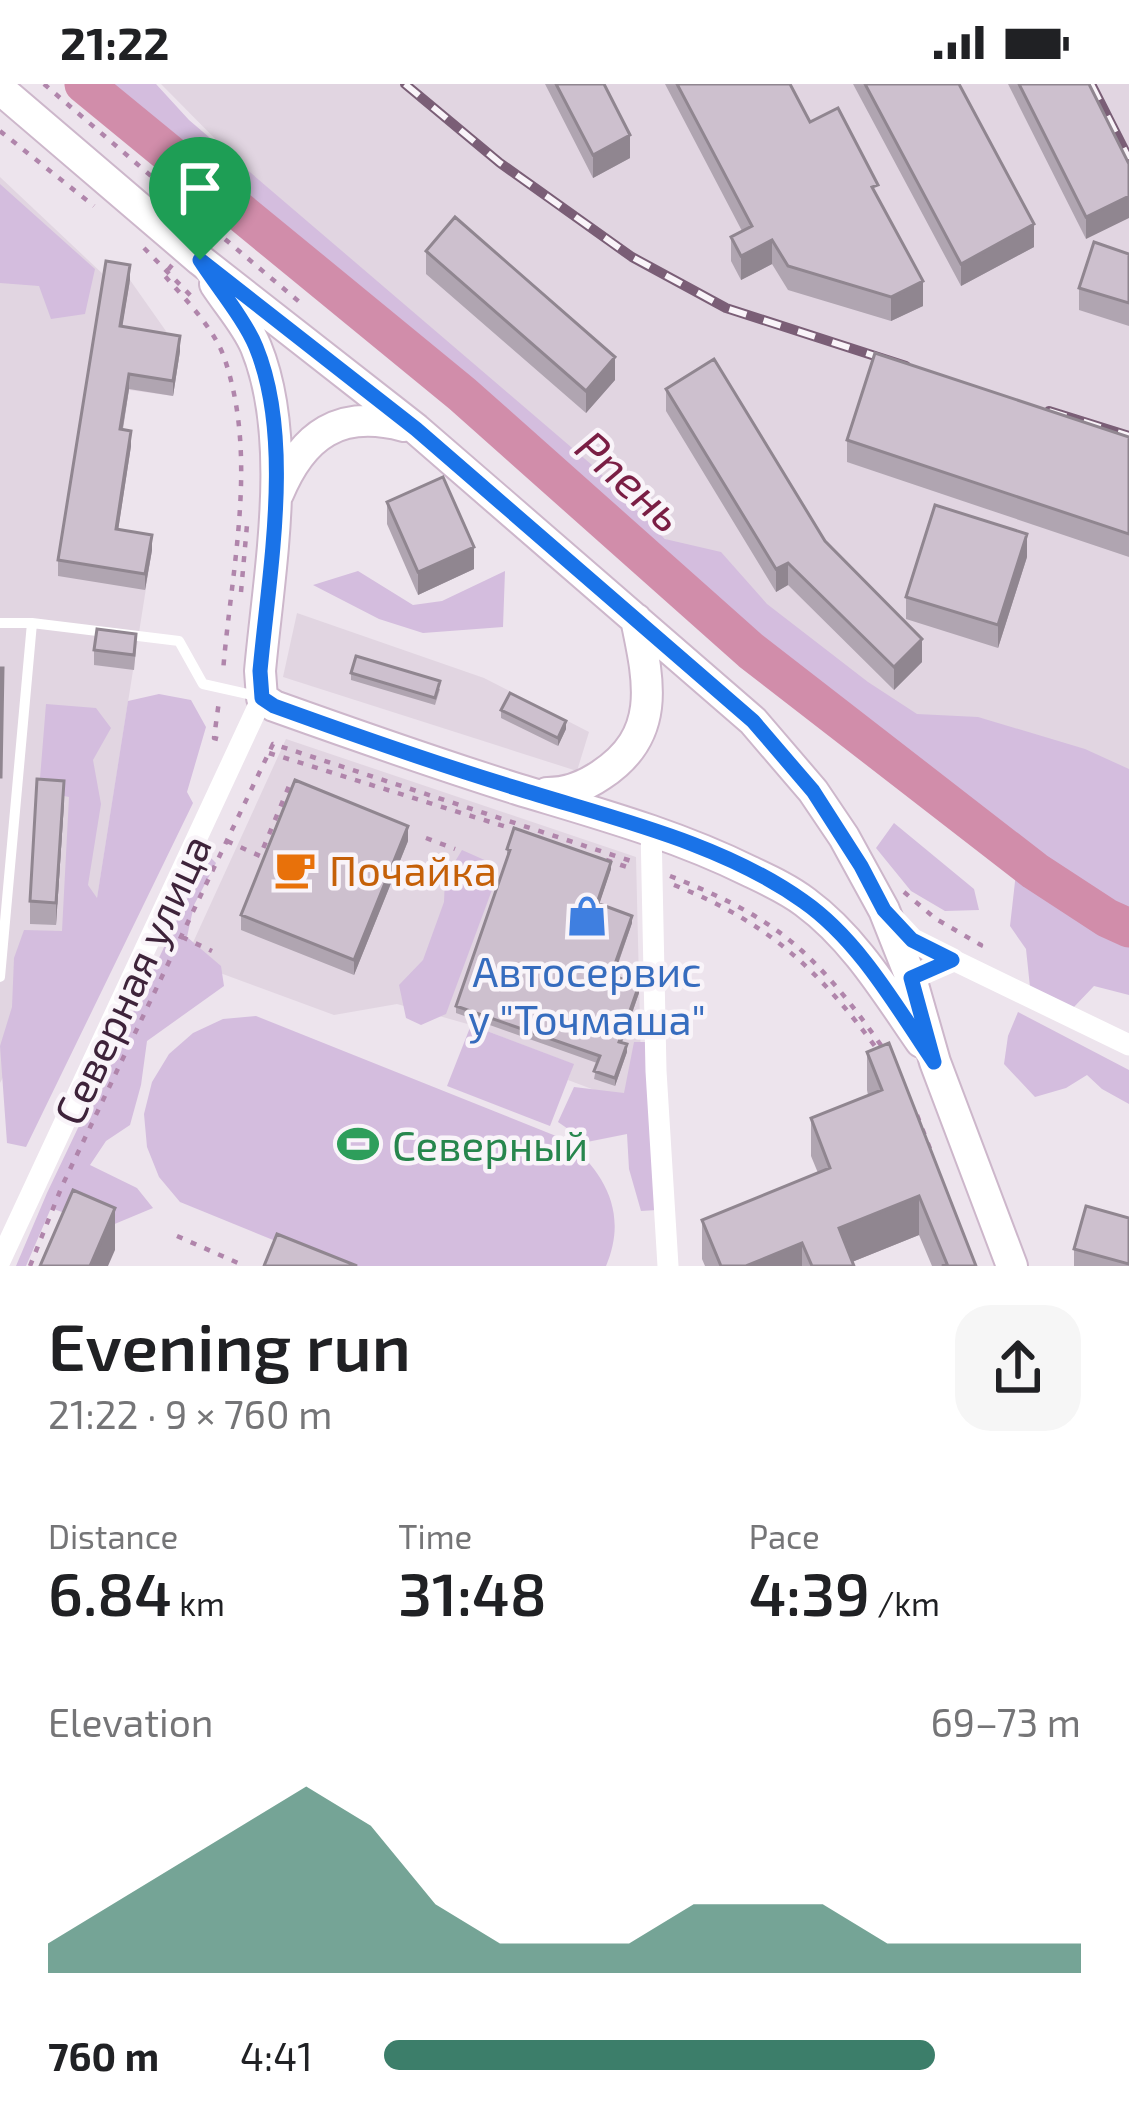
<!DOCTYPE html>
<meta charset="utf-8">
<style>
:root{--surface:#fff;--page:#f6f6f6;--text:#202124;--muted:#757577;--accent:#3c7e6a}
body{margin:0;font-family:"Exo 2",sans-serif;background:var(--page);color:var(--text);height:100vh;display:flex;flex-direction:column;font-size:45px;white-space:nowrap}
*{box-sizing:border-box;margin:0}
p{font-size:39px;color:var(--muted)}
.icon{flex:none;width:66px;height:66px;fill:none;stroke:currentColor;stroke-width:2;stroke-linecap:round;stroke-linejoin:round}
.map{position:relative;height:1182px;overflow:hidden}
.details{display:flex;flex-direction:column;background:var(--surface);flex:1}
.details>*{flex:none}
.pin{position:absolute;display:grid;place-items:center;width:102px;height:102px;color:#fff;margin:-123px -51px;border-radius:50% 50% 50% 0;rotate:-45deg;box-shadow:0 0 12px #0007}
.pin .icon{rotate:45deg}
.round{display:grid;place-items:center;flex:none;width:126px;height:126px;border-radius:36px;background:var(--page)}
.overview{display:flex;align-items:center;justify-content:space-between;height:204px;padding:0 48px}
h1{font-size:66px;font-weight:600;line-height:90px}
.figures{display:grid;grid-template-columns:repeat(3,1fr);gap:18px;height:204px;padding:12px 48px}
.figures div{display:grid;align-content:center}
.figures b{font-size:60px;font-weight:600}
.figures small{font-size:33px;font-weight:400}
.figures p{font-size:33px}
.chart{height:336px;padding:24px 48px}
.chart p{display:flex;justify-content:space-between}
.chart svg{width:100%;height:216px;margin-top:12px;fill:var(--accent);opacity:.7}
ul{padding:0 48px;list-style:none;font-size:39px}
li{display:grid;grid-template-columns:192px 144px 1fr;align-items:center;height:90px}
li i{height:30px;border-radius:15px;background:var(--accent)}
.status{display:flex;justify-content:space-between;align-items:center;height:84px;padding:0 60px;background:var(--surface);direction:ltr}
.status svg{height:33px;fill:currentColor}
.map>svg:first-child{display:block}
.built{fill:#e1d5e1}
.green{fill:#d4bdde}
.lines{fill:none;stroke-linecap:round;stroke-linejoin:round}
.river{stroke:#d18daa;stroke-width:39}
.secondary-casing{stroke:#cdb7cb;stroke-width:34}
.path{stroke:#b085ab;stroke-width:4.5;stroke-dasharray:6 9;stroke-linecap:butt}
.lane{stroke:#fff;stroke-width:10}
.street{stroke:#fff;stroke-width:21}
.secondary{stroke:#fff;stroke-width:30}
.rail-casing{stroke:#7a5e76;stroke-width:10}
.rail{stroke:#f9f4f9;stroke-width:6;stroke-dasharray:18;stroke-linecap:butt}
.wall{fill:#b0a5b1}
.shaded-wall{fill:#908690}
.building{fill:#cdc0ce;stroke:#908690;stroke-width:3}
.route-casing{stroke:#fff;stroke-width:24}
.route{stroke:#1a73e8;stroke-width:15}
.labels{text-anchor:middle;dominant-baseline:central;stroke-width:9;stroke-linejoin:round;paint-order:stroke}
.food-label{font-size:42px;fill:#c56008;stroke:#f9f4f9;text-anchor:start}
.shop-label{font-size:42px;fill:#366cbe;stroke:#f9f4f9}
.street-label{font-size:42px;fill:#3e233a;stroke:#f9f4f9}
.leisure-label{font-size:42px;fill:#27864d;stroke:#f9f4f9;text-anchor:start}
.water-label{font-size:45px;font-style:italic;fill:#7a1e44;stroke:#f9f4f9}
</style>
<div class="status"><b>21:22</b><svg viewBox="0 0 49 12"><path d="M0 12V9h3v3zM5 12V6h3v6zM10 12V3h3v9zM15 12V0h3v12zM26 1h20v11H26zM47 4h2v5h-2z"/></svg></div>
<div class="map">
<svg width="1129" height="1182" viewBox="0 0 1129 1182">
<rect width="100%" height="100%" fill="#ede4ed"/>
<path class="built" d="M 161,0 L 1129,0 L 1129,802 L 990,721 L 373,215 Z
M 0,93 L 105,192 L 130,196 L 180,267 L 173,312 L 129,306 L 104,459 L 152,466 L 97,815 L 0,999 Z
M 297,529 L 484,594 L 589,648 L 577,687 L 283,593 Z
M 286,655 L 636,773 L 642,1024 L 568,996 L 573,980 L 471,941 L 397,920 L 334,931 L 185,876 Z"/>
<path class="green" d="M 105,0 L 156,0 L 189,36 L 592,381 L 665,455 L 721,468 L 767,520 L 868,598 L 917,630 L 978,633 L 1085,665 L 1129,685 L 1129,911 L 1094,902 L 1073,924 L 1030,903 L 1026,865 L 1010,842 L 1019,762 L 946,712 L 863,641 L 743,549 L 508,340 Z
M 0,100 L 95,185 L 85,230 L 51,235 L 39,202 L 0,199 Z
M 358,487 L 413,521 L 442,517 L 505,487 L 503,543 L 423,549 L 379,535 L 313,501 Z
M 159,610 L 191,616 L 206,643 L 187,708 L 193,719 L 26,1063 L 7,1059 L 0,962 L 12,923 L 14,874 L 24,846 L 62,847 L 69,713 L 39,707 L 46,620 L 96,624 L 111,644 L 93,676 L 101,720 L 88,801 L 97,814 L 128,617 Z
M 894,739 L 974,805 L 979,826 L 945,827 L 911,807 L 876,764 Z
M 462,766 L 489,778 L 496,795 L 446,930 L 421,941 L 406,934 L 399,901 L 423,876 L 444,818 L 445,794 Z
M 208,771 L 216,779 L 194,821 L 187,853 L 221,882 L 224,902 L 147,957 L 141,1001 L 130,1041 L 106,1057 L 90,1081 L 137,1104 L 153,1124 L 105,1144 L 51,1124 L 26,1182 L 16,1182 L 47,1109 Z
M 1018,928 L 1129,986 L 1129,1020 L 1102,1005 L 1087,991 L 1066,1004 L 1035,1013 L 1004,980 L 1008,952 Z
M 256,932 L 566,1056 C 606,1090 628,1130 606,1182 L 337,1182 L 180,1118 L 159,1093 L 147,1063 L 144,1030 L 152,998 L 169,970 L 193,949 L 223,935 Z
M 471,941 L 574,980 L 550,1042 L 447,1002 Z
M 634,958 L 652,958 L 657,1126 L 641,1127 L 629,1085 L 627,1050 L 587,1058 L 558,1038 L 574,1003 L 624,1009 Z"/>
<g class="lines">
<path class="river" d="M 84,0 L 462,310 L 751,567 L 1035,787 L 1107,834 L 1129,844"/>
<g class="secondary-casing">
<path id="secondary" d="M 0,5 L 200,176 L 416,345 L 753,637 L 813,707 L 844,753 L 884,826 L 911,894 L 935,978 L 1012,1182
M 215,200 C 228,220 247,241 256,263 C 294,356 269,488 260,587 L 262,614 L 274,622 C 355,651 435,679 517,705 C 596,729 674,750 749,787 C 768,796 788,805 805,818 C 854,854 887,909 921,958
M 278,410 C 303,350 340,325 404,342
M 547,709 C 567,709 585,702 601,691 C 662,651 649,597 636,535"/>
</g>
<path class="path" d="M 44,0 L 207,140
M 0,47 L 94,122
M 203,145 L 207,140 L 303,221
M 144,164 L 191,212
M 172,181 L 164,191 C 185,215 213,243 224,273 C 259,374 231,485 223,588
M 241,508 L 247,441
M 218,655 L 214,654 L 219,617
M 269,669 L 516,746
M 426,754 L 455,765
M 227,757 L 260,772 L 289,702
M 606,776 L 630,784
M 670,792 C 716,810 764,832 801,866 C 833,895 860,931 885,967
M 674,801 C 770,839 820,887 880,969
M 904,808 L 936,835 L 981,861 L 980,863
M 182,853 L 212,867
M 917,1031 L 932,1070
M 177,1152 L 238,1179
M 30,1182 L 62,1102 L 273,660 L 631,777"/>
<path class="lane" d="M 0,539 L 32,539
M 0,893 L 32,539 L 179,557 L 203,600 L 257,612"/>
<path class="street" d="M 651,744 L 656,987 L 668,1182
M 893,835 L 912,856 L 1129,961
M 0,1177 L 262,614"/>
<use href="#secondary" class="secondary"/>
<g class="rail-casing">
<path id="rail" d="M 405,0 L 500,79 L 632,173 L 726,224 L 906,282
M 1091,0 L 1129,75
M 1049,327 L 1129,352"/>
</g>
<use href="#rail" class="rail"/>
</g>
<path class="wall" d="M 545,0 L 604,0 L 630,74 L 593,94 Z
M 665,0 L 790,0 L 810,38 L 878,114 L 923,222 L 891,237 L 788,206 L 772,180 L 741,196 L 731,177 L 731,153 L 742,147 Z
M 853,0 L 959,0 L 1034,163 L 961,202 Z
M 1008,0 L 1089,0 L 1086,155 Z
M 426,167 L 615,296 L 586,329 L 426,190 Z
M 1129,170 L 1129,242 L 1079,226 L 1079,204 Z
M 130,196 L 122,242 L 180,267 L 173,312 L 129,305 L 123,345 L 131,362 L 118,446 L 152,466 L 145,506 L 58,492 L 58,476 Z
M 666,305 L 825,457 L 922,578 L 894,606 L 788,501 L 776,508 L 666,327 Z
M 1129,353 L 1129,473 L 847,378 L 847,356 Z
M 387,418 L 474,485 L 418,511 L 387,440 Z
M 1027,473 L 998,564 L 906,535 L 906,513 Z
M 136,565 L 134,586 L 94,581 L 94,566 Z
M 351,589 L 440,605 L 435,621 L 351,596 Z
M 501,626 L 566,645 L 558,662 L 501,634 Z
M 64,719 L 56,841 L 30,840 L 30,817 Z
M 408,757 L 354,891 L 241,846 L 241,831 Z
M 507,765 L 611,785 L 599,820 L 632,839 L 614,892 L 639,909 L 622,959 L 627,968 L 615,1002 L 594,995 L 597,979 L 456,929 L 456,922 L 507,773 Z
M 867,968 L 976,1182 L 932,1182 L 919,1151 L 852,1178 L 854,1182 L 705,1182 L 702,1175 L 702,1136 L 818,1089 L 811,1072 L 811,1034 L 868,1011 L 867,1006 Z
M 1129,1134 L 1129,1182 L 1074,1182 L 1074,1165 Z"/>
<path class="shaded-wall" d="M 630,51 L 630,74 L 593,94 L 593,71 Z
M 1129,112 L 1129,134 L 1086,155 L 1086,133 Z
M 1034,140 L 1034,163 L 961,202 L 961,180 Z
M 772,156 L 772,180 L 741,196 L 741,172 Z
M 130,181 L 130,196 L 120,257 L 120,242 Z
M 923,197 L 923,222 L 891,237 L 891,213 Z
M 180,252 L 180,267 L 173,312 L 173,297 Z
M 615,273 L 615,296 L 586,329 L 586,307 Z
M 129,290 L 129,305 L 120,360 L 120,345 Z
M 131,347 L 131,362 L 116,460 L 116,445 Z
M 1027,450 L 1027,473 L 998,564 L 998,541 Z
M 152,451 L 152,466 L 145,506 L 145,490 Z
M 474,463 L 474,485 L 418,511 L 418,488 Z
M 788,479 L 788,501 L 776,508 L 776,485 Z
M 922,555 L 922,578 L 894,606 L 894,583 Z
M 566,637 L 566,645 L 558,662 L 558,654 Z
M 64,697 L 64,719 L 56,841 L 56,819 Z
M 408,742 L 408,757 L 354,891 L 354,876 Z
M 611,778 L 611,785 L 597,827 L 597,819 Z
M 632,832 L 632,839 L 611,899 L 611,891 Z
M 639,901 L 639,909 L 619,966 L 619,958 Z
M 627,960 L 627,968 L 615,1002 L 615,994 Z
M 919,1112 L 919,1151 L 842,1182 L 839,1144 Z
M 115,1124 L 115,1166 L 108,1182 L 90,1182 Z
M 802,1159 L 802,1182 L 746,1182 Z"/>
<path class="building" d="M 556,0 L 604,0 L 630,51 L 593,71 Z
M 677,0 L 790,0 L 810,38 L 838,24 L 878,101 L 872,103 L 923,197 L 891,213 L 788,182 L 772,156 L 741,172 L 731,153 L 752,142 Z
M 865,0 L 959,0 L 1034,140 L 961,180 Z
M 1019,0 L 1089,0 L 1129,80 L 1129,112 L 1086,133 Z
M 455,133 L 615,273 L 586,307 L 426,167 Z
M 1094,158 L 1129,170 L 1129,219 L 1079,204 Z
M 106,177 L 130,181 L 120,242 L 180,252 L 173,297 L 129,290 L 120,345 L 131,347 L 116,445 L 152,451 L 145,490 L 58,476 Z
M 875,269 L 1129,353 L 1129,450 L 847,356 Z
M 714,275 L 825,457 L 922,555 L 894,583 L 788,479 L 776,485 L 666,305 Z
M 443,393 L 474,463 L 418,488 L 387,418 Z
M 935,421 L 1027,450 L 998,541 L 906,513 Z
M 97,545 L 136,550 L 134,571 L 94,566 Z
M 356,572 L 440,597 L 435,614 L 351,589 Z
M 0,584 L 3,584 L 1,693 L 0,693 Z
M 510,609 L 566,637 L 558,654 L 501,626 Z
M 37,695 L 64,697 L 56,819 L 30,817 Z
M 295,696 L 408,742 L 354,876 L 241,831 Z
M 514,744 L 611,778 L 597,819 L 632,832 L 611,891 L 639,901 L 619,958 L 627,960 L 615,994 L 594,987 L 600,972 L 456,922 L 510,766 L 507,765 Z
M 889,959 L 976,1182 L 942,1182 L 947,1180 L 919,1112 L 839,1144 L 854,1182 L 812,1182 L 802,1159 L 746,1182 L 721,1182 L 702,1136 L 830,1084 L 811,1034 L 882,1006 L 867,968 Z
M 73,1106 L 115,1124 L 90,1182 L 40,1182 Z
M 1086,1122 L 1129,1134 L 1129,1180 L 1074,1165 Z
M 277,1150 L 357,1182 L 264,1182 Z"/>
<g class="lines">
<g class="route-casing">
<path id="route" d="M 200,176 L 416,345 L 753,637 L 813,707 L 861,782 L 884,826 L 912,856 L 952,876 L 911,894 L 934,978 C 896,922 859,856 803,817 C 720,758 611,734 516,704 C 434,679 354,651 274,622 L 262,614 L 260,587 C 269,488 294,355 256,263 C 245,236 216,201 200,176 Z"/>
</g>
<use href="#route" class="route"/>
</g>
<defs>
<g id="cafe-bare" transform="scale(3.24)"><path d="M-5.5-4.5H6V0H3Q3 3.5 0 3.5H-2.5Q-5.5 3.5-5.5 0ZM3-3.2v2h1.7v-2ZM-6 4.5H4V6H-6Z" fill="#e8710a" stroke="#f9f4f9" stroke-width="2.5" paint-order="stroke"/></g>
<g id="shop-bare" transform="scale(3.24)"><path d="M-5-2.5h2.3a2.7 3.5 0 0 1 5.4 0H5L5.5 6h-11ZM-1.5-2.5h3a1.5 2.3 0 0 0-3 0Z" fill="#3f7fe0" stroke="#f9f4f9" stroke-width="2.5" paint-order="stroke"/></g>
<g id="stadium-bare" transform="scale(3.24)"><path d="M0-5a6.5 5 0 1 0 0 10a6.5 5 0 1 0 0-10ZM-3.5-1.8h7v3.6h-7Z" fill="#2e9e5b" stroke="#f9f4f9" stroke-width="2.5" paint-order="stroke"/></g>
</defs>
<g fill-rule="evenodd">
<use href="#cafe-bare" x="295" y="785"/>
<use href="#shop-bare" x="587" y="832"/>
<use href="#stadium-bare" x="358" y="1060"/>
</g>
<g class="labels">
<g class="food-label">
<text x="329" y="785">Почайка</text>
</g>
<g class="shop-label">
<text x="587" y="886">Автосервис<tspan x="587" dy="48">у "Точмаша"</tspan></text>
</g>
<g class="street-label">
<text transform="translate(131 895) rotate(-65)">Северная улица</text>
</g>
<g class="leisure-label">
<text x="392" y="1060">Северный</text>
</g>
<g class="water-label">
<text transform="translate(631 396) rotate(42)">Рпень</text>
</g>
</g>
</svg>
<div class="pin" style="left:200px;top:176px;background:#1e9e55"><svg class="icon" aria-label="arrive" viewBox="0 0 24 24"><path d="M6 21V4h12l-3 4 3 4H6"/></svg></div>
</div>
<section class="details">
<div class="overview"><div><h1>Evening run</h1><p>21:22 · 9 × 760 m</p></div><a class="round"><svg class="icon" aria-label="share" viewBox="0 0 24 24"><path d="M12 15V3M7 8l5-5 5 5M5 13v7h14v-7"/></svg></a></div>
<div class="figures">
<div><p>Distance</p><b>6.84<small> km</small></b></div>
<div><p>Time</p><b>31:48</b></div>
<div><p>Pace</p><b>4:39<small> /km</small></b></div>
</div>
<div class="chart"><p><span>Elevation</span>69–73 m</p>
<svg viewBox="0 0 160 44" preserveAspectRatio="none"><path d="M0 44V38L10 30L20 22L30 14L40 6L50 14L60 30L70 38L80 38L90 38L100 30L110 30L120 30L130 38L140 38L150 38L160 38V44z"/></svg>
</div>
<ul>
<li><b>760 m</b>4:41<i style="width:79%"></i></li>
</ul>
</section>
